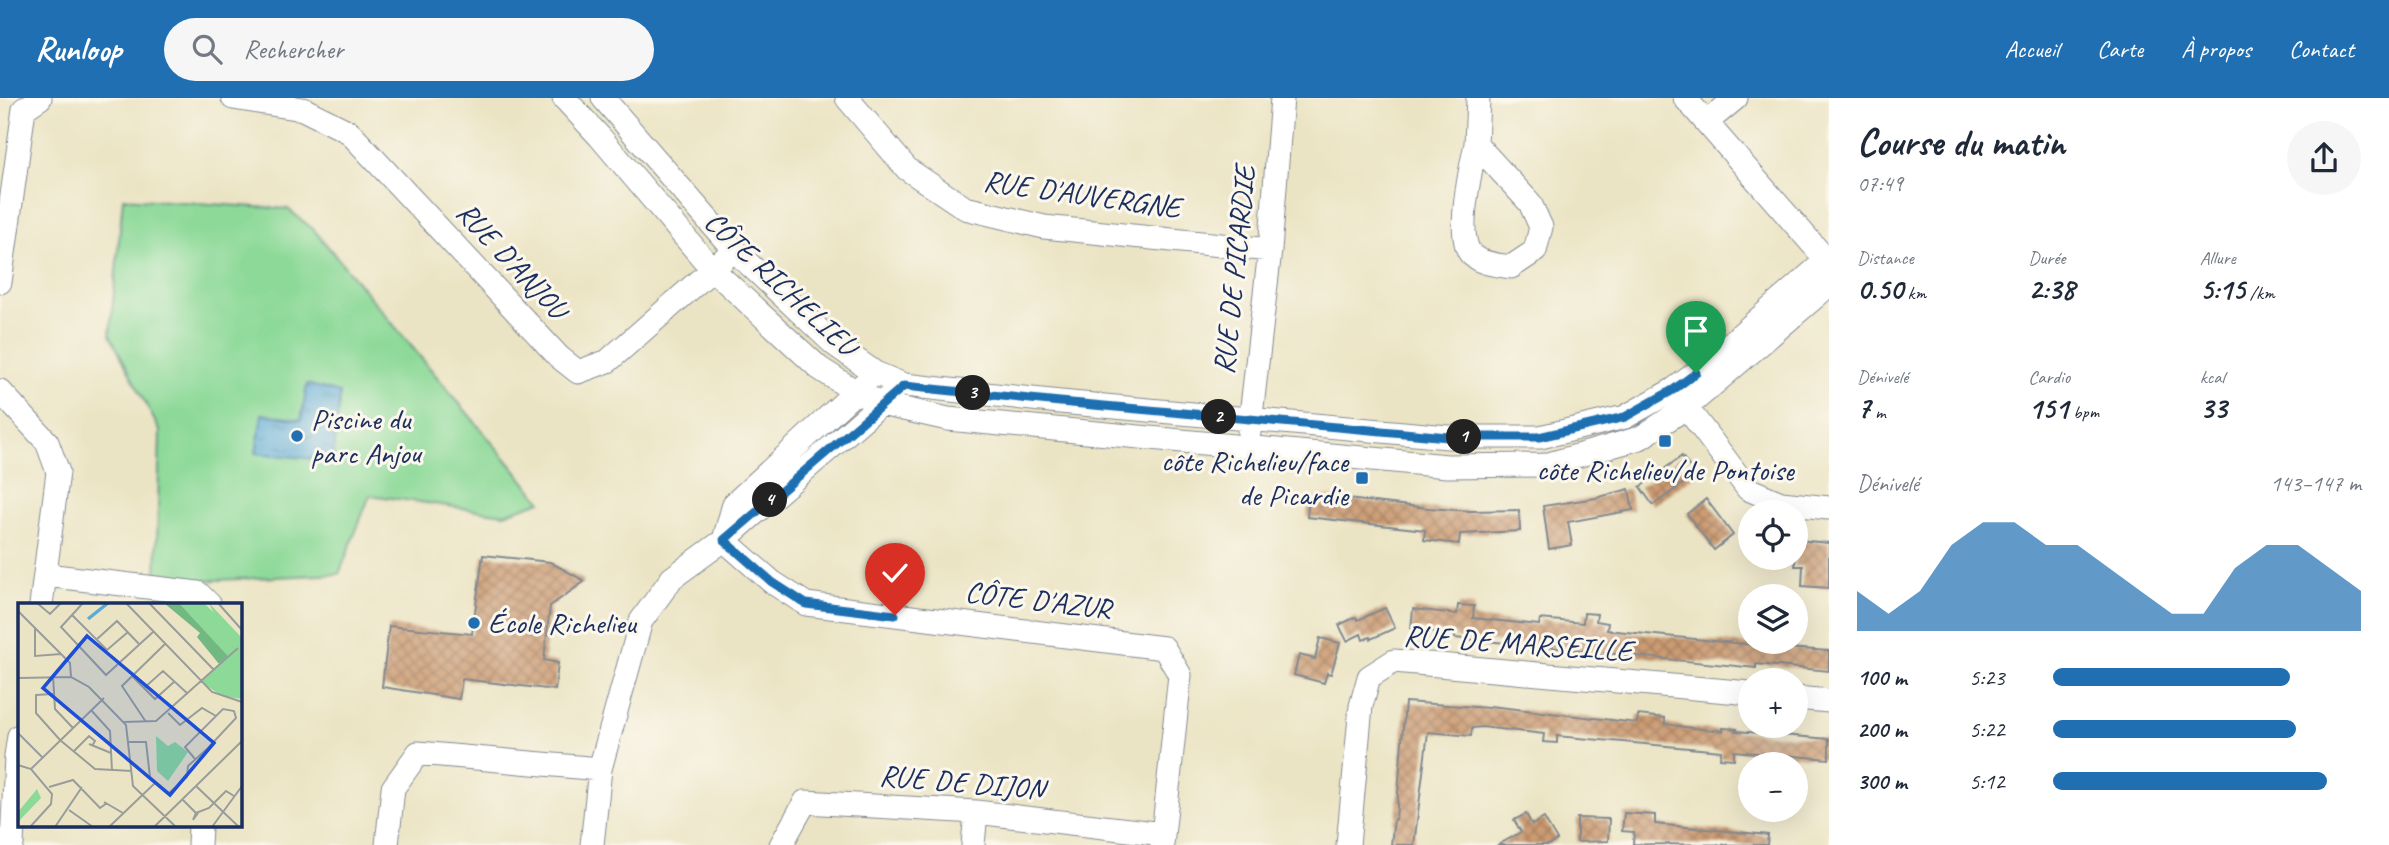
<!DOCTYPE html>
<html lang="fr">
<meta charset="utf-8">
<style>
:root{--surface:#fff;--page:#f6f6f7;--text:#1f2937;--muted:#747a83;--accent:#1f6fb2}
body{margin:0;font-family:Caveat,sans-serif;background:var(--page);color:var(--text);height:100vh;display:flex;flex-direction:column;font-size:26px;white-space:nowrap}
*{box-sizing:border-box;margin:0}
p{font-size:23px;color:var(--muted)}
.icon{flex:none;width:38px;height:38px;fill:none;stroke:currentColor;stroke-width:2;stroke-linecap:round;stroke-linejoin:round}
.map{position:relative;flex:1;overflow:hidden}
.panel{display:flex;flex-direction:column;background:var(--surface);width:560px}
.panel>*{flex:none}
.tools{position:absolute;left:1738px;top:402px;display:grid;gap:14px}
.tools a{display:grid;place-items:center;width:70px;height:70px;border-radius:50%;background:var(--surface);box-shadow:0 7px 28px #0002;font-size:35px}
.pin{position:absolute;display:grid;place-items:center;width:60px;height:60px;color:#fff;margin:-72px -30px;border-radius:50% 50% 50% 0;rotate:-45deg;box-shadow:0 0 7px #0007}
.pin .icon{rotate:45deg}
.km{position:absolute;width:35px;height:35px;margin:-18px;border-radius:50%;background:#222;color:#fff;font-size:19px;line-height:35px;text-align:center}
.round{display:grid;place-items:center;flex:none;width:74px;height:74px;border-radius:37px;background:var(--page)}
.head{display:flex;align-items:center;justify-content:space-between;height:119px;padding:0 28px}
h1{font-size:38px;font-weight:700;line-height:52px}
.stats{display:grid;grid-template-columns:repeat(3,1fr);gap:10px;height:119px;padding:7px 28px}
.stats div{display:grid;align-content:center}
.stats b{font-size:30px;font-weight:700}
.stats small{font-size:19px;font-weight:400}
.stats p{font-size:19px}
.chart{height:196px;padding:14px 28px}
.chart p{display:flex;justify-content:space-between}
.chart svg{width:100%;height:126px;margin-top:7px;fill:var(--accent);opacity:.7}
ul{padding:0 28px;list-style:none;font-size:23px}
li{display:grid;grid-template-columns:112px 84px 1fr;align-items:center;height:52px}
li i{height:18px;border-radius:9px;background:var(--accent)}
header{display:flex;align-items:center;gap:42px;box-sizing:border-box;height:98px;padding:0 35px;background:var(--accent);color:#fff}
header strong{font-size:33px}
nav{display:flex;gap:38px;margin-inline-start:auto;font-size:24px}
.search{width:490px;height:63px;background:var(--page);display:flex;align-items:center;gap:18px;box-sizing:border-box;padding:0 24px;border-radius:38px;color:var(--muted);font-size:26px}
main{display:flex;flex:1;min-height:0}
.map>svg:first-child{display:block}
.green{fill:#8cd998;stroke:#54847b;stroke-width:2}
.water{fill:url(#water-ripples);stroke:#3b6c9a;stroke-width:2}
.building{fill:url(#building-cross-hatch)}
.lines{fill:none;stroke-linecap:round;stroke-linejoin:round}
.minor-casing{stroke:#838a91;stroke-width:25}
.minor{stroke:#fff;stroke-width:23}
.route-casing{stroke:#fff;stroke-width:14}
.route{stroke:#1f6fb2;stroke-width:9}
.poi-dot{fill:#1f6fb2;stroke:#fbf7ec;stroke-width:2.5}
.labels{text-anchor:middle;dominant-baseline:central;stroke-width:6;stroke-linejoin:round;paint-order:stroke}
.street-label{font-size:30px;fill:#1b2f5e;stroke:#fbf7ec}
.poi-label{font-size:30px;fill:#1b2f5e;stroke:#fbf7ec;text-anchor:start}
.inset-river{fill:none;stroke:#5baad5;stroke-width:3.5}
.inset-road{fill:none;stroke:#989c9b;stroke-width:2}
.view{fill:#1d4ed8;fill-opacity:0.15;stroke:#1d4ed8;stroke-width:3.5}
.inset-edge{fill:none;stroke:#1b2f5e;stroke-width:3.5}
</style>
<header>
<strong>Runloop</strong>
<div class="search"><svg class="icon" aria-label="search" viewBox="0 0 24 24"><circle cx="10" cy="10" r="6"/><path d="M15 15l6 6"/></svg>Rechercher</div>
<nav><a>Accueil</a><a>Carte</a><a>À propos</a><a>Contact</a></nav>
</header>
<main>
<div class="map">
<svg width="1829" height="747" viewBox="0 0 1829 747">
<defs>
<pattern id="water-ripples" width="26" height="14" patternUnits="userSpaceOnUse" patternTransform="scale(1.75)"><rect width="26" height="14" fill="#5baad5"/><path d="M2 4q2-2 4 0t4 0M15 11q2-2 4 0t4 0" fill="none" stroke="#4a8bb0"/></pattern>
<pattern id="building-cross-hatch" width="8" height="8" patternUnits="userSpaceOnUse" patternTransform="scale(1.75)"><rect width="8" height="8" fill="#cc9b72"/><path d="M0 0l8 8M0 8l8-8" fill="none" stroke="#a57f61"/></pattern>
</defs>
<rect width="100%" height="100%" fill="#fbf7ec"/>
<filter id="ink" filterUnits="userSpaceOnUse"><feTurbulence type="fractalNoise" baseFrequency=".0143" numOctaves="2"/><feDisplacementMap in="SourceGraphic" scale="14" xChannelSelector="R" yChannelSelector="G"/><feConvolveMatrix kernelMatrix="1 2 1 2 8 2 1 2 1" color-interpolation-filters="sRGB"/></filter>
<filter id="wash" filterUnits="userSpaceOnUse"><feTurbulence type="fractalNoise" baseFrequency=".00686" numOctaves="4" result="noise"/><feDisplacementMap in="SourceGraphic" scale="28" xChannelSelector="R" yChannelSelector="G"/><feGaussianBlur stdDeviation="1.57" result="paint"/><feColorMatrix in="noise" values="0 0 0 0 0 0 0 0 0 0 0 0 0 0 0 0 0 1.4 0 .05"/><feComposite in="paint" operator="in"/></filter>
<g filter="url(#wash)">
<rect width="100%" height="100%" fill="#ebe4c4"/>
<path class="green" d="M 123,100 L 288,111 L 314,132 L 541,403 L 504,416 L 370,397 L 339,476 L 156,485 L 160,333 L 110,237 Z"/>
<path class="water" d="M 307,286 L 340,295 L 333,363 L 256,355 L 262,316 L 301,322 Z"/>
<g id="blocks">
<path class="building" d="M 1682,358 L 1695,377 L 1653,407 L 1640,389 Z
M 1629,391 L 1633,412 L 1568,424 L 1572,447 L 1549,451 L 1543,408 L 1596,400 Z
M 1320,398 L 1428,410 L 1471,413 L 1519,412 L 1520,433 L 1460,436 L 1459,446 L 1424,442 L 1425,432 L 1307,419 L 1309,400 L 1320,401 Z
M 1706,401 L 1733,437 L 1714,452 L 1687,416 Z
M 1797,442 L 1829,445 L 1829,490 L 1802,488 L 1803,468 L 1795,468 Z
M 483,457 L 550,464 L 585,483 L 550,508 L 544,562 L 558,565 L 555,592 L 462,581 L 459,601 L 382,589 L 389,528 L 472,536 Z
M 1458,507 L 1474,508 L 1473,520 L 1539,527 L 1540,521 L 1583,525 L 1584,515 L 1597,516 L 1596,523 L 1608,525 L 1607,532 L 1773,549 L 1773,544 L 1786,544 L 1786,550 L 1829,553 L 1829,573 L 1756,566 L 1756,570 L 1605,555 L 1605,558 L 1589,556 L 1589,553 L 1455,540 L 1455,536 L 1411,531 L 1413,511 L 1457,516 Z
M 1385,510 L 1395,530 L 1371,541 L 1370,539 L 1363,542 L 1361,536 L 1347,543 L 1339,527 L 1356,519 L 1358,522 Z
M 1320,540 L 1340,545 L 1331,576 L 1327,575 L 1324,585 L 1294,577 L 1299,557 L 1315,561 Z
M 1405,604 L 1489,610 L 1490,608 L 1637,625 L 1638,617 L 1665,620 L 1665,626 L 1692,630 L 1723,633 L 1723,630 L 1737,631 L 1736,633 L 1829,641 L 1829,661 L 1734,653 L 1734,661 L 1720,660 L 1721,653 L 1557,638 L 1557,645 L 1543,644 L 1544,636 L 1482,629 L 1472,630 L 1471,638 L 1428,634 L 1414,747 L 1391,747 L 1394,721 L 1396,721 Z
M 1624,715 L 1655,717 L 1655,726 L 1768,737 L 1767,747 L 1633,746 L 1634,734 L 1622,733 Z
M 1526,716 L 1532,727 L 1544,720 L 1557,742 L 1548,747 L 1498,747 L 1521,734 L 1514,722 Z
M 1577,720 L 1609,721 L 1608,743 L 1577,744 Z"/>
</g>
</g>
<g filter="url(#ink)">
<use href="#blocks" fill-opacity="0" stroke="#838a91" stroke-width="2"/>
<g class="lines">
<g class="minor-casing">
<path id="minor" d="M 233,0 L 303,11 L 349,34 L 559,259 L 578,274 L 608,263 L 724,161
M 564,0 L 600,39 L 712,171 L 819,270 L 856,294 L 881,306 L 948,321 L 1447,368 L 1545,367 L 1640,340 L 1687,309 L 1829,187
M 603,0 L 734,152 L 834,246 L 875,275 L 904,287 L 1060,304 L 1448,339 L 1540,339 L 1625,319 L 1673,292 L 1696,275 L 1829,160
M 847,0 L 907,71 L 965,110 L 1044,129 L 1270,152
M 1685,0 L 1829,165
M 1707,24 L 1736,0
M 1476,46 L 1530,105 L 1541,129 L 1535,153 L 1511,169 C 1498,167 1479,166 1470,155 C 1456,135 1471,69 1476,46 Z
M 1476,46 L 1478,0
M 0,184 L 24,11 L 40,0
M 0,293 L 47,344 L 58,374 L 41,507
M 1677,297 L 1748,391 L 1781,405 L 1829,410
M 1249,335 L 1270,152 L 1282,0
M 724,442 L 772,484 L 806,506 L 1164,550 L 1180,577 L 1162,747
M 724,442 L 734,406 L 866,284
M 46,477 L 198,495 L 210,507
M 1796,600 L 1829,603
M 12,747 L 16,658 L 19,638
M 199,747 L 200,728
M 387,747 L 393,690 L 418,655 L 600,671
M 592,747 L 600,671 L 641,523 L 672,480 L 724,442 L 890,298
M 781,747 L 805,704 L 976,714 L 1163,736
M 973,747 L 976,714
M 1348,747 L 1361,608 L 1369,579 L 1394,563 L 1750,595"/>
</g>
<use href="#minor" class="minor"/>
</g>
</g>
<g class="lines" filter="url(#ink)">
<g class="route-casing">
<path id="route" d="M 895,517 L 806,506 L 772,484 L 724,442 L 904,288 L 1060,304 L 1448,339 L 1539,339 L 1625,319 L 1673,292 L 1696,275"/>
</g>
<use href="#route" class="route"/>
</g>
<g class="poi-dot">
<circle cx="297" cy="338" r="7"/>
<rect x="1658" y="336" width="14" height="14" rx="3.5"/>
<rect x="1355" y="373" width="14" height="14" rx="3.5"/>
<circle cx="474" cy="525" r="7"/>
</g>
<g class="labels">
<g class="street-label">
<text transform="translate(1082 96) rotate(8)">RUE D'AUVERGNE</text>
<text transform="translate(512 162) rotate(47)">RUE D'ANJOU</text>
<text transform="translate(1234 172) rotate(-84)">RUE DE PICARDIE</text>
<text transform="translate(781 185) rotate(43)">CÔTE RICHELIEU</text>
<text transform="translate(1038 502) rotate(7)">CÔTE D'AZUR</text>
<text transform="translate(1518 545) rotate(4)">RUE DE MARSEILLE</text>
<text transform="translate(962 684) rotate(5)">RUE DE DIJON</text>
</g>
<g class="poi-label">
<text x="311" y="321">Piscine du<tspan x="311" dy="34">parc Anjou</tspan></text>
<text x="1348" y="363" text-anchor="end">côte Richelieu/face<tspan x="1348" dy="34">de Picardie</tspan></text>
<text x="1665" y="372" text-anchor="middle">côte Richelieu/de Pontoise</text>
<text x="488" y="525">École Richelieu</text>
</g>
</g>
<g transform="translate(18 505)">
<rect width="224" height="224" fill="#ebe4c4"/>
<path d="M 161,0 L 186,0 L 195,9 L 191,0 L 224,35 L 224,96 L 204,93 L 183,79 L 210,53 ZM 138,133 L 150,143 L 157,139 L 170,149 L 150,178 L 139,168 ZM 19,186 L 23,195 L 1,218 L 0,209 Z" fill="#8cd998"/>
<path d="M 146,0 L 161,0 L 210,53 L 201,61 L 179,34 L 182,30 Z" fill="#71b980"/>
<path class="inset-river" d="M 70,16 L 90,0"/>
<path class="inset-road" d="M 19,0 L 32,11 L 43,0M 65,0 L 43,24 L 88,72 L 135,29M 108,0 L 194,89 L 224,99M 131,0 L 196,67M 200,0 L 224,27M 0,8 L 52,60 L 53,74M 54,12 L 89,47 L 110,29M 17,24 L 17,53 L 43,51M 78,37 L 99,18 L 122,42M 35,73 L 37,106 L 55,125M 114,73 L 137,96 L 157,78M 0,75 L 53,74 L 71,84 L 108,122 L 115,183 L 158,224M 126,85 L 145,68 L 170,91M 35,91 L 18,92 L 18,110 L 42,137 L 77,166 L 114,168M 73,107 L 92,128 L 94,168M 150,110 L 162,122 L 184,105 L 198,113M 106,119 L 138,118 L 220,45M 128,119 L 104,83 L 147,41M 0,130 L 25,155M 110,139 L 128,139 L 132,174 L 151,190 L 169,174 L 170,163 L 190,145 L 218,115 L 216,108 L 205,106 L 167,144 L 177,156M 71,141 L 93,150M 55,149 L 71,133 L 77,138 L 74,143M 0,162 L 13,166 L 34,191 L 33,201 L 12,224M 13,166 L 86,95M 178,183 L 221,224M 31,184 L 55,177 L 82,205 L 89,200M 164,196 L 178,210 L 175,217 L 180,210M 86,199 L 105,210M 51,207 L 75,224M 178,210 L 191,205 L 208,188 L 216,193M 37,224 L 64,184M 91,224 L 137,180M 136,224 L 224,138M 194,224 L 224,183"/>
<path class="view" d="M 69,33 L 196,140 L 152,192 L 25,85 Z"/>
<rect width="224" height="224" class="inset-edge"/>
</g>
</svg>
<div class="tools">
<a><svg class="icon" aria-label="locate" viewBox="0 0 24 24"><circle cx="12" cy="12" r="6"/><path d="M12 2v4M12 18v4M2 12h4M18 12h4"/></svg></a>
<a><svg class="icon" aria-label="layers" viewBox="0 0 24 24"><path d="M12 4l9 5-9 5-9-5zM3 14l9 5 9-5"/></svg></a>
<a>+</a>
<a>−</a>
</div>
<div class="pin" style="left:1696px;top:275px;background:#1e9e55"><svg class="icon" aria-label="arrive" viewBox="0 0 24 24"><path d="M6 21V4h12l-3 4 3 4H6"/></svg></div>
<div class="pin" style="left:895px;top:517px;background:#d93025"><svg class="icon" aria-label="check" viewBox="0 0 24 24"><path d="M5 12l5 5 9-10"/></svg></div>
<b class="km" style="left:1464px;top:339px">1</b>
<b class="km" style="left:1219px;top:319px">2</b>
<b class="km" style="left:973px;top:295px">3</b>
<b class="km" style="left:770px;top:402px">4</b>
</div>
<section class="panel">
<div class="head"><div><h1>Course du matin</h1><p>07:49</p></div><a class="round"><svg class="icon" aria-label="share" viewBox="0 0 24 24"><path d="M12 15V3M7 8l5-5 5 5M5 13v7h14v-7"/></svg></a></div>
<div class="stats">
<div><p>Distance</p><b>0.50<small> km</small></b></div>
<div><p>Durée</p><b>2:38</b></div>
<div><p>Allure</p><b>5:15<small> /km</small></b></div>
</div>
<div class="stats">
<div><p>Dénivelé</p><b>7<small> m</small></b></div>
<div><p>Cardio</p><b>151<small> bpm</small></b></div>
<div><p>kcal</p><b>33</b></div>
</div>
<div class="chart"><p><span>Dénivelé</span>143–147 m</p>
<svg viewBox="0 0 160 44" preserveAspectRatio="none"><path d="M0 44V30L10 38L20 30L30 14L40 6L50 6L60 14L70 14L80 22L90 30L100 38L110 38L120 22L130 14L140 14L150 22L160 30V44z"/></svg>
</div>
<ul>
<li><b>100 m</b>5:23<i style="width:77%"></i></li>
<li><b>200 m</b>5:22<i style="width:79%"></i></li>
<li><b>300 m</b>5:12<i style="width:89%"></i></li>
</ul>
</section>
</main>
